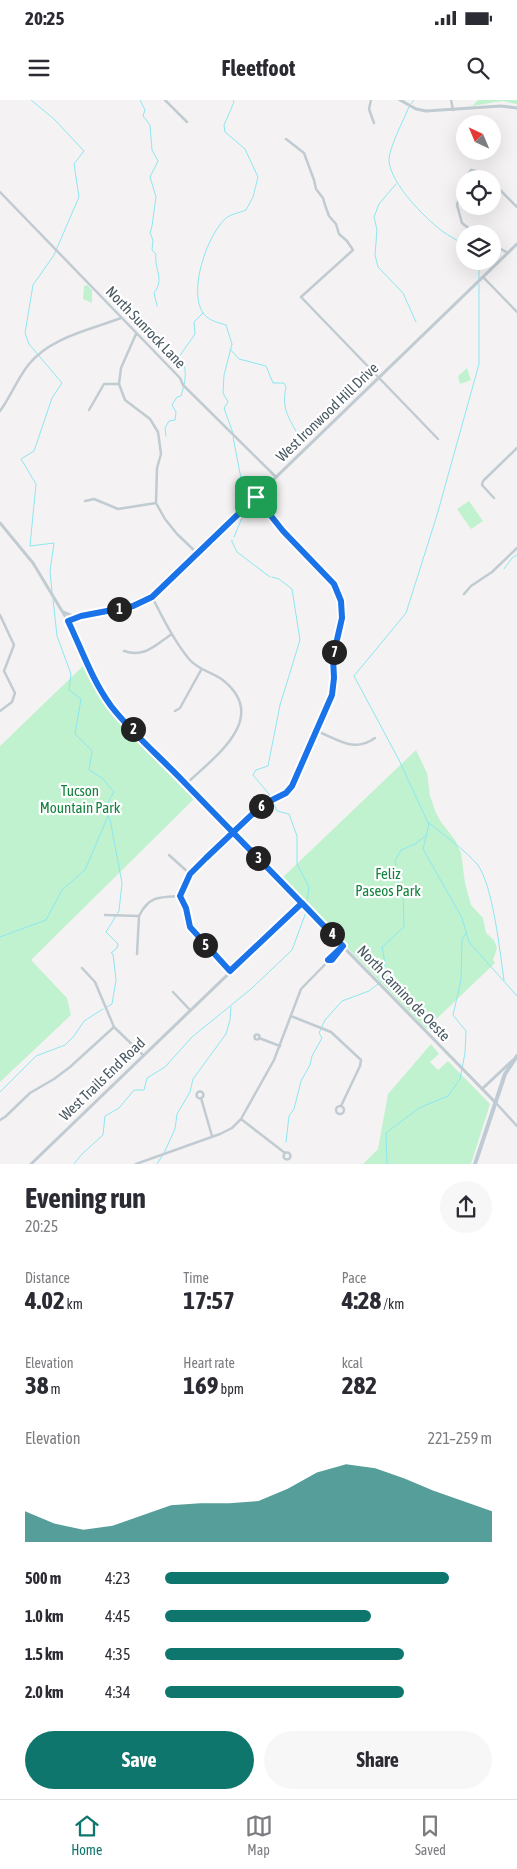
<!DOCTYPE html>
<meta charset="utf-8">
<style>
:root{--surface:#fff;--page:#f7f7f7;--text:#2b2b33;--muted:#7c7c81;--line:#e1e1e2;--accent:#0f766e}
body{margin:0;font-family:"Asap Condensed",sans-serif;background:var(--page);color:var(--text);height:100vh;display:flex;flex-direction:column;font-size:19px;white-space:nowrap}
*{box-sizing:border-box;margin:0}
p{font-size:16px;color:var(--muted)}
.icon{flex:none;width:28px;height:28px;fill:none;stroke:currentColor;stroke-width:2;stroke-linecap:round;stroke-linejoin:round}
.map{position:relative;height:1064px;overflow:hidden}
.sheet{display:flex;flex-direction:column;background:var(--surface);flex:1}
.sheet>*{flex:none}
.needle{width:32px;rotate:316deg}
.controls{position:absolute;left:456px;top:15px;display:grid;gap:10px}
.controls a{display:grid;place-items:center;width:45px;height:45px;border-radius:50%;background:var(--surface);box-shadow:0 5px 20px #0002;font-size:25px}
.pin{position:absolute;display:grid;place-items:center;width:42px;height:42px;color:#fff;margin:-21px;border-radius:10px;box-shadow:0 2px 8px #0006}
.km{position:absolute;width:25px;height:25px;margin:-12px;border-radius:50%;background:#222;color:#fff;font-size:14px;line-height:25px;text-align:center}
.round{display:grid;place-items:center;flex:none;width:52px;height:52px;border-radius:26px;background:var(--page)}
.head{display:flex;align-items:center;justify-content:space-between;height:85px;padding:0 25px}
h1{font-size:28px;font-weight:700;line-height:38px}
.metrics{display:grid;grid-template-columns:repeat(3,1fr);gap:8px;height:85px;padding:5px 25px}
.metrics div{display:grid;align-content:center}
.metrics b{font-size:25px;font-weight:700}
.metrics small{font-size:14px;font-weight:400}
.metrics p{font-size:14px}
.chart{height:140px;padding:10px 25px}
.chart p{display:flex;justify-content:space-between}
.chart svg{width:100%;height:90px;margin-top:5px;fill:var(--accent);opacity:.7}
.cta{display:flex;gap:10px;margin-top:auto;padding:10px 25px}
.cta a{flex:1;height:58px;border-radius:30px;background:var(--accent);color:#fff;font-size:20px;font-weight:700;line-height:58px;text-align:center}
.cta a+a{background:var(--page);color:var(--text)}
ul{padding:0 25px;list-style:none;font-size:16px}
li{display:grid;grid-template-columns:80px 60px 1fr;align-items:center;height:38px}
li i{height:12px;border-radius:6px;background:var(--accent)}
.status{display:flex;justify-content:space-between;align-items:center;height:35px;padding:0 25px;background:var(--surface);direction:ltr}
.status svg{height:14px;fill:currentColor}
header{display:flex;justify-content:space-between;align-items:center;height:65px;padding:0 25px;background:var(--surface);font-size:22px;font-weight:700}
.dock{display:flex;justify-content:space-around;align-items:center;height:70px;border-top:1px solid var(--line);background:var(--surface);font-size:14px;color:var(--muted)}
.dock a{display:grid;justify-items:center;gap:2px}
.dock .active{color:var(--accent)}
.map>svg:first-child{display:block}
.green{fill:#c1f2cf}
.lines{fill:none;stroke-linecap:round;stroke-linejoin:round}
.stream{stroke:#8ce7f1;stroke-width:1}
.minor{stroke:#c0cbd2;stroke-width:2.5}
.tertiary{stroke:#c0cbd2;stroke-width:3}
.secondary{stroke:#becbd4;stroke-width:4}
.route-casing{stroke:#fff;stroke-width:10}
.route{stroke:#1a73e8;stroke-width:6}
.labels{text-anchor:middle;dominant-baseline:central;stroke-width:4.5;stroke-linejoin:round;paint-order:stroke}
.street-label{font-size:15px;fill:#495861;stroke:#fff}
.park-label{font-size:15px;fill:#13833f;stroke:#fff}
</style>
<div class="status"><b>20:25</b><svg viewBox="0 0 49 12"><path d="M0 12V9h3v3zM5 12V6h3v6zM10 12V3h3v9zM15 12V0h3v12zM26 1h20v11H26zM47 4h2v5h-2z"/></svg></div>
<header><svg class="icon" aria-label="menu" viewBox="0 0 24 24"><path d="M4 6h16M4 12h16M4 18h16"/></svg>Fleetfoot<svg class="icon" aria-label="search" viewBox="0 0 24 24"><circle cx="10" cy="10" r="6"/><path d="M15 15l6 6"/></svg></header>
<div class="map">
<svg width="517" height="1064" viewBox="0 0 517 1064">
<rect width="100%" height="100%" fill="#f5f2f3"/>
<path class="green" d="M 478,0 L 517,0 L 517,4 L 502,1 L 472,6 Z
M 87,185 L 92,190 L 92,203 L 83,199 L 84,186 Z
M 467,268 L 471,280 L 460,284 L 458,276 Z
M 469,401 L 483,421 L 471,429 L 457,409 Z
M 83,566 C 110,619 153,658 194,699 L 31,860 L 67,898 L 71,915 L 0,982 L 0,646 Z
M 416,650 L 427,673 L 430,696 L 436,713 L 441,722 L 455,740 L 461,753 L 465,783 L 471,805 L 483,818 L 486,833 L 494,840 L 497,848 L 493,860 L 495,863 L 426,929 L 281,779 Z
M 431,944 L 439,954 L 430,962 L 438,970 L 448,961 L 490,1004 L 471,1064 L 363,1064 L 378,1049 L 388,994 Z"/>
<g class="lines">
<path class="stream" d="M 31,0 L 54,19 L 84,51 L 74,64 L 79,97 L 54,155 L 33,185 L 25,233 L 29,244 L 62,283 L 52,298 L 34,351 L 21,359 L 36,384 L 30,446 L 54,443 L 50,471 L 52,492
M 140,0 L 145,10 L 143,16 L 150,25 L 152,50 L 158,61 L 150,77 L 156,97 L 152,126 L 150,133 L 153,140 L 152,150 L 156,154 C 154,170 165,178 154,193 L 157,206
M 233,0 L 234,2 L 224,25 L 225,32 L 245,49 L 258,77 L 253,97 L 246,110 C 239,113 230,114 225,119 C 207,136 188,191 203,213 C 209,221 217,222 226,225 L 232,244 L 224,275 L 223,293 L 228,302 L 224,308 L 225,311 L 233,333
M 411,4 L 414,0
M 409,7 C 404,19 388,50 389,61 C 391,84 424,117 442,131 C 449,136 457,140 465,145
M 396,84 L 379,104 L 374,117 L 377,130 L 375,155 L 378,167 L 403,193 L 416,222
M 479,161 L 479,180
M 479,184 L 479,264 L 437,415 L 406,513 L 354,576 L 399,660 L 429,725 L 423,749 L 462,818 L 469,842 L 517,896
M 230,249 L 239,259 L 266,266 L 273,283 L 284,283 L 286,287 C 280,315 294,321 302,345
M 166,336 L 165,328 L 169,321 L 175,320 L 176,312 L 172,305 L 177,297 L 181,296 C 185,282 189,268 179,257 L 195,234 L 194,222 L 203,213
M 233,337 L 245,399 L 245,411 L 234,437
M 232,440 L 232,442 L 237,452 L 270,477
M 504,469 L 512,458 L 517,455
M 53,499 L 57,536 L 71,574 L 69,590 L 81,599 L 75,634 L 92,651 L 89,670 L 102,678 L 114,692 L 106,706 L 108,716 L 110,719 L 122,783 L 119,811 L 106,832 L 118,844 L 117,848 L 111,853 L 113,854 L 116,880 L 112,904 L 107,907
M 427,721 C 441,733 465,750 477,764 C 493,784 500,853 504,880
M 0,837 L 46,820 L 62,790 L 85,770 L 108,716
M 0,992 L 36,956 L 65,945 L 74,936 L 84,921 L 103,909
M 286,1042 L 289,1016 L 294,1009 L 301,981 L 310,965 L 312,956 L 322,938 L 319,933 L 325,920 L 342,901 L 369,891 L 383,880 L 385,863 L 382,847 L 404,827 L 403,791 L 398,781 L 395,761 L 401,750 L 415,744 L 427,735
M 164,1053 L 175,1029 L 177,1014 L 190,992 L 193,979 L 226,934 L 230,920 L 231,907
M 74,1064 L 82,1054 L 103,1035 L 105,1016 L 119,1008 L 134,990 L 144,990 L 147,978 L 165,967 L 192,937 L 251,889 L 292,850 L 305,815 L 309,787 L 297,764 L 297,736 L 289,714 L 277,711 L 269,694 L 253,675 L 256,670 L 268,666 L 280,605 L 300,540 L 292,489 L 279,479 L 272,477
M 157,1064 L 162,1056
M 387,1064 L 386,1033 L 419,1008 L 448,996 L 460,979 L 465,953 L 466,931 L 453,915 L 461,880 L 462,840 L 466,833"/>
<path class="minor" d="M 165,0 L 187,22
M 371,0 L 369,9 L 374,23
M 451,0 L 453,10
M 286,39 L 304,53 L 314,80 L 316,89 L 323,98 L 325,105 L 329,116 L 336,124 L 339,134 L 347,141 L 353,150 L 301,197 L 438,339
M 465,79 L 457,105 L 462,123 L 476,134
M 465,79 L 471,70 L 482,72 L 489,79
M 492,82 L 517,107
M 0,92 L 180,278 L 183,285 L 276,377
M 492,144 L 508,153
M 483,177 L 517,212
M 119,284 L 125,300 L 150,319 L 158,332 L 161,354 L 157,368 L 156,403 L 165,419 L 177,434 L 197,453
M 89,310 L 104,284 L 119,284 L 121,268 L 136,234
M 0,311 C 11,296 17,279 29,264 C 51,237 90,230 121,218
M 494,398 L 482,385 L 483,381 L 517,348
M 85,401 L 94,399 L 118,409 L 156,403
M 464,494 L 471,486 L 492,472 L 517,448
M 152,497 C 163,518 174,541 189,559 C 199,571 213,572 224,581 C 270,619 213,658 186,684
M 0,515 L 14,545 L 4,571 L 15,593 L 12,602 L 0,611
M 124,551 C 145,558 155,545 172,534
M 175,611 L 180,608 L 201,570
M 317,631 C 339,640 354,653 375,638
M 169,755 L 190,774
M 105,815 L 139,816 C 149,796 159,797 180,796
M 137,854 L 139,816
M 328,860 L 332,859 L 343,846
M 82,868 L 95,882 L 114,927 L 143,955
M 230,871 L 190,827 L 186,808 L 180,796 L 190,774 L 206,758 L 262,705 L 286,693 L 292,686 L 332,595 L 334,578 L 333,557 L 342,518 L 341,501 L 334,484 L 283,431 L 256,397
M 173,892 L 190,910
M 291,916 L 331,932 L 361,960 L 360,966 L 341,1006
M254.5 937a2.5 2.5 0 1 1 5 0a2.5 2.5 0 1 1-5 0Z
M 259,938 L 280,946
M196.5 995a3.5 3.5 0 1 1 7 0a3.5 3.5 0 1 1-7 0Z
M 201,998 L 212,1036
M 496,1003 L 517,1026
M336 1010a4 4 0 1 1 8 0a4 4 0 1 1-8 0Z
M 241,1019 L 285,1053
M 0,1020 L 5,1017 L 30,993 L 54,979 L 70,967 L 114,927
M283.5 1056a3.5 3.5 0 1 1 7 0a3.5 3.5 0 1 1-7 0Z
M 136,1064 L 220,1034 L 232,1028 L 241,1019 L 274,960 L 301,889 L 343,846"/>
<path class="tertiary" d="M 400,0 L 416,9 L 426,11 L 501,6 L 517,8
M 0,423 L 33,463 L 68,521 L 94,579 L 112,606 L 232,733 L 495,1002
M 63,512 L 75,517
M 68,521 L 81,516 L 133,506 L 152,497 L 517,144
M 482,989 L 513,960
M 31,1064 L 302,803"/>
<path class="secondary" d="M 475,1064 L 505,974 L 517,956"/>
</g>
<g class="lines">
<g class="route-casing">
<path id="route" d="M 256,397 L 152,497 L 133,506 L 81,516 L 68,521 C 82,550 92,580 111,606 C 131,632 159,656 182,680 C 235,735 290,790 343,846 L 328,860 L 332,860 L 343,846 L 302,803 L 230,871 L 190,827 L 186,808 L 180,796 L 190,774 L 206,758 L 262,705 L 286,693 L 292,686 L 332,595 L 334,578 L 333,557 L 342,518 L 341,501 L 334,484 L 283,431 L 256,397"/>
</g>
<use href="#route" class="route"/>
</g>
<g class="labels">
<g class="street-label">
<text transform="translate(146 227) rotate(46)">North Sunrock Lane</text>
<text transform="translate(327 312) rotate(-44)">West Ironwood Hill Drive</text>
<text transform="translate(404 893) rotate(46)">North Camino de Oeste</text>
<text transform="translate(102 979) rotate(-44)">West Trails End Road</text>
</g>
<g class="park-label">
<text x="80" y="690">Tucson<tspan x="80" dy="17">Mountain Park</tspan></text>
<text x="388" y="773">Feliz<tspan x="388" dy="17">Paseos Park</tspan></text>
</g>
</g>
</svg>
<div class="controls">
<a><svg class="needle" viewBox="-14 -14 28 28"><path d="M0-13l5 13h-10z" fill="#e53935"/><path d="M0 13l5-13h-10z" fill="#7c7c81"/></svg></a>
<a><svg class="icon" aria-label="locate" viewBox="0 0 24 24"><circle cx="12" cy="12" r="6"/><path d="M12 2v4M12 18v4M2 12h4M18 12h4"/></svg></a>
<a><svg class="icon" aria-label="layers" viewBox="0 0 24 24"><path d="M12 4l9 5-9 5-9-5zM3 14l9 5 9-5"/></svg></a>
</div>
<div class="pin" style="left:256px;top:397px;background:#1e9e55"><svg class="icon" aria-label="arrive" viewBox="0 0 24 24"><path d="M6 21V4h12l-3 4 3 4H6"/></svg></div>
<b class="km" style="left:119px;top:509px">1</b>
<b class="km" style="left:133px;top:629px">2</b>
<b class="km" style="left:258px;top:758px">3</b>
<b class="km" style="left:332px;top:834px">4</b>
<b class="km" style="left:205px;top:845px">5</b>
<b class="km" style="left:261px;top:706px">6</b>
<b class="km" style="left:334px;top:552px">7</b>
</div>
<section class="sheet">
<div class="head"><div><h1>Evening run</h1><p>20:25</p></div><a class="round"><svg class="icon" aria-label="share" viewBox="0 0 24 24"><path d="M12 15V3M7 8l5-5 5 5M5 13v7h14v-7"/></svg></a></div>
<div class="metrics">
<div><p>Distance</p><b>4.02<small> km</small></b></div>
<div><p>Time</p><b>17:57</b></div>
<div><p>Pace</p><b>4:28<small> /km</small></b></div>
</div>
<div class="metrics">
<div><p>Elevation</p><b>38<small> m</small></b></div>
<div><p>Heart rate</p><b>169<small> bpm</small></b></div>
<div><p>kcal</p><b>282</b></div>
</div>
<div class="chart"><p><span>Elevation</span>221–259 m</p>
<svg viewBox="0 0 160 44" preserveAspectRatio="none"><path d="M0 44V29L10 35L20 38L30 36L40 31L50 26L60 25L70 25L80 24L90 18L100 10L110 6L120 8L130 13L140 19L150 24L160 29V44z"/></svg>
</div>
<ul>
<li><b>500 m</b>4:23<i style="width:87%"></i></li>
<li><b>1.0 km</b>4:45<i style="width:63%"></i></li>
<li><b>1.5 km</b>4:35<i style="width:73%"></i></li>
<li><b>2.0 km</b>4:34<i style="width:73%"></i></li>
</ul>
<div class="cta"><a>Save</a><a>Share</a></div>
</section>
<nav class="dock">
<a class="active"><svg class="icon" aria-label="home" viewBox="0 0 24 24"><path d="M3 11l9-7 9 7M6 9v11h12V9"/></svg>Home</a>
<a><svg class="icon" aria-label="map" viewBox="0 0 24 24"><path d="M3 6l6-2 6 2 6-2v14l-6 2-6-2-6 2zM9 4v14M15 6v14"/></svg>Map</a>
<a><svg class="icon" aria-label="saved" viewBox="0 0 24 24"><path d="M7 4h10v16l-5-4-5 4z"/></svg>Saved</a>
</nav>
